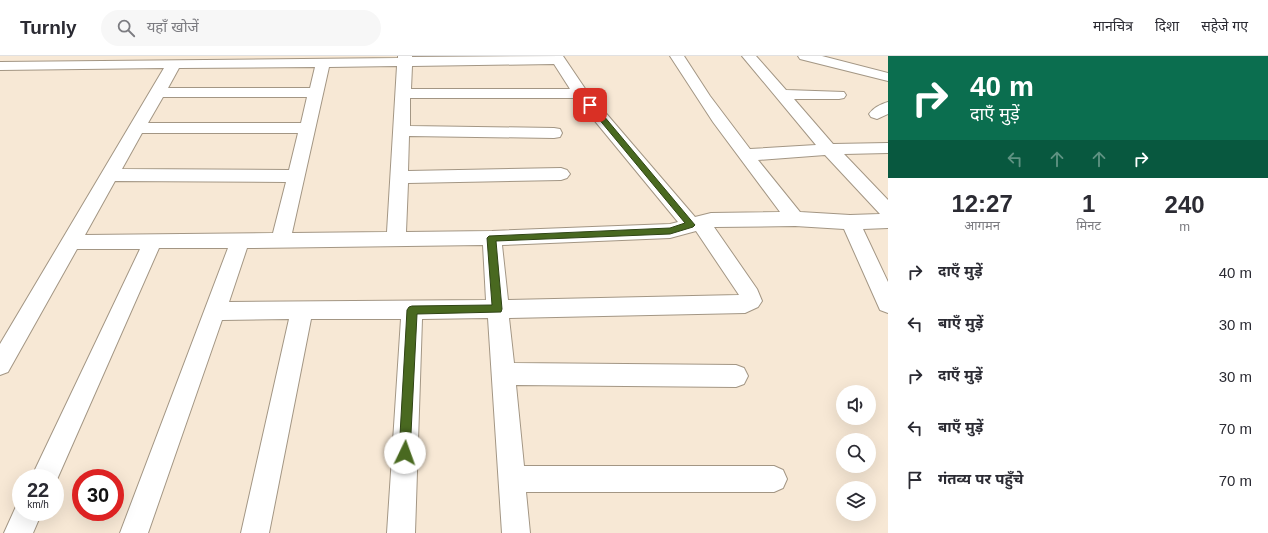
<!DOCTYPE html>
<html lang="hi">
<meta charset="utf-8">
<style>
body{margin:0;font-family:Arial,"Noto Sans Devanagari",sans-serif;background:#f7f7f7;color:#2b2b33;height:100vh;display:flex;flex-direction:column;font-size:15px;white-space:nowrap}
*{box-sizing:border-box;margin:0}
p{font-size:13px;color:#7c7c81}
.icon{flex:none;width:22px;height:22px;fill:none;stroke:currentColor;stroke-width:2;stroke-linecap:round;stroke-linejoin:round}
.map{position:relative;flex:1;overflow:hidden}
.panel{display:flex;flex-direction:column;background:#fff;width:380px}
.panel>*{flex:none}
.banner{background:#0b6e4f;color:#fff;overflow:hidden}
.fabs{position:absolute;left:836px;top:329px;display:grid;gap:8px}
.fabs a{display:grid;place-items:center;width:40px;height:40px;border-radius:50%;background:#fff;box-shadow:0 4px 16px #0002;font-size:20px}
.speed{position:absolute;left:12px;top:413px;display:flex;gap:8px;font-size:20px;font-weight:700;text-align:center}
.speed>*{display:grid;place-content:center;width:52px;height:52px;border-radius:50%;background:#fff;box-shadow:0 4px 16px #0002;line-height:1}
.speed small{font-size:10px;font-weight:400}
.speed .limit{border:6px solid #d22;background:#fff;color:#111}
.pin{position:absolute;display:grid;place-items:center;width:34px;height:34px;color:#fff;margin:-17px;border-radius:8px;box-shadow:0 2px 6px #0006}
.me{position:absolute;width:44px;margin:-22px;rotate:3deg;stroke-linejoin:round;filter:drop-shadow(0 0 3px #0008)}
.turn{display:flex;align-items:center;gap:14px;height:84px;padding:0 16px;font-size:18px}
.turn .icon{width:52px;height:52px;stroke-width:2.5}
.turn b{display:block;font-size:28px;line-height:34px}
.lanes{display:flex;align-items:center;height:38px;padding:0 16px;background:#0003;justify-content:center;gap:20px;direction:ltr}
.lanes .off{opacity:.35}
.eta{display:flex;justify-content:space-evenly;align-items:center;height:68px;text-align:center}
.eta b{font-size:24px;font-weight:700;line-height:28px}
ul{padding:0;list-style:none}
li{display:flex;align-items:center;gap:12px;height:52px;padding:0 16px}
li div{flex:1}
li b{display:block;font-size:15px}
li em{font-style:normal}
header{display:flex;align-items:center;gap:24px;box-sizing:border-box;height:56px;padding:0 20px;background:#fff;border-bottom:1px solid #e1e1e2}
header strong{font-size:19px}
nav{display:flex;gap:22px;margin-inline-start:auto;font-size:14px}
.search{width:280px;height:36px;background:#f7f7f7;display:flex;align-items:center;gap:10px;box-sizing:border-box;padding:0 14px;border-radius:22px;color:#7c7c81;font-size:15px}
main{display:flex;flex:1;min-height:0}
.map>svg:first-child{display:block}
</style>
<header>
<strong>Turnly</strong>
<div class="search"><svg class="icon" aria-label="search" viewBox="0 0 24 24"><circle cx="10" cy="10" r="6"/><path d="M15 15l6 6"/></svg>यहाँ खोजें</div>
<nav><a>मानचित्र</a><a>दिशा</a><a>सहेजे गए</a></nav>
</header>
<main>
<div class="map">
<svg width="888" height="477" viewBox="0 0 888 477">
<rect width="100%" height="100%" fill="#f7e8d5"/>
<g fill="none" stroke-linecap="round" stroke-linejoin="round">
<defs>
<g id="street">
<path d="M398,0H412V1L563,0L586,34L695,161L711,157L780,156L713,66L670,0H684L710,40L750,93L816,89L742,0H756L786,34L844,36L846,39L844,42L839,43H794L833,88L888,87V97L844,98L888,144V172L863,173L888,226V257L880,254L844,173L795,170L714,171L757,233L762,245L758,251L745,257L509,262L514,307L736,309L744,312L748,320L744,328L736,331L516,329L524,410H774L783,414L787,423L783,432L774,436H526L530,477H502L488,262L422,263L415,477H387L401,263H311L269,477H241L289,263L222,264L148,477H120L228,192H159L55,428V422H31L140,193H77L8,316L0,319V288L164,12L0,14V6L398,2ZM554,8L570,33H411L412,10ZM397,10L387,176L292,177L329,11ZM315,11L310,32H168L179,12ZM163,41H307L301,67H148ZM410,42H576L678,166L670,168L492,175L406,176L408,127L561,124L567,122L570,118L567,114L561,112L408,115L409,80L554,82L560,81L562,77L560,73L554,72L410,70ZM142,77H298L289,114L122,113ZM825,99L880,158L850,159L800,156L758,104ZM115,125L286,126L273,177L85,179ZM696,175L739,239L508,244L502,189L670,182ZM483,189L486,244L229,246L247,192Z"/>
<path d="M798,0H822L888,17V25L800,3Z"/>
<path d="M888,46V58L877,63L871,61L869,58C873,52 881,48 888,46Z"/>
<path d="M21,445V456H42L33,477H4L18,446Z"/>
</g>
</defs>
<use href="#street" stroke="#a39684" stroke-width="2"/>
<use href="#street" fill="#fff" fill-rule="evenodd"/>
</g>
<path fill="#496920" stroke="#2f4415" d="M588,47H593L695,169L693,171L670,178L496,185L502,253L501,256L417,258L410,397L409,401L405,403L401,401L399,397L407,254L409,251L412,250L492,249L487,182L489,180L670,172L685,167L588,50Z"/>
</svg>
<div class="fabs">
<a><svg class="icon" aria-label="sound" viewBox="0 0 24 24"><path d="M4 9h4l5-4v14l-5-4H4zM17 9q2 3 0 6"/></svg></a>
<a><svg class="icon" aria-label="search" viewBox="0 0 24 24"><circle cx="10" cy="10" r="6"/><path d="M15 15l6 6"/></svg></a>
<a><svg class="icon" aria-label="layers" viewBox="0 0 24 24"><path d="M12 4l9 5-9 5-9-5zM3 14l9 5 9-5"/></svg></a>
</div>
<div class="speed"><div>22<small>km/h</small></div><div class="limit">30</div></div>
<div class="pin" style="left:590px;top:49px;background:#d93025"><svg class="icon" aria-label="arrive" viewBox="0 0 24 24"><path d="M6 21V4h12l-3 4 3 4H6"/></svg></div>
<svg class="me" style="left:405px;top:397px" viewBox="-20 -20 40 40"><circle r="19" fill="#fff"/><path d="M0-13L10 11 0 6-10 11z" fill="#496920"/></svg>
</div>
<section class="panel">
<div class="banner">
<div class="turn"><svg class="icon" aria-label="right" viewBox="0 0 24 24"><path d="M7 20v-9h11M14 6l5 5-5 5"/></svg><div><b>40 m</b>दाएँ मुड़ें</div></div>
<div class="lanes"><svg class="icon off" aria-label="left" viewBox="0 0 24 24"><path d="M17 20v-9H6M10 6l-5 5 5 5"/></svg><svg class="icon off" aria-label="ahead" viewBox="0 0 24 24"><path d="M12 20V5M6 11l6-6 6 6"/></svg><svg class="icon off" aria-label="ahead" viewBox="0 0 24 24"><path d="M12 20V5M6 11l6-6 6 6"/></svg><svg class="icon" aria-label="right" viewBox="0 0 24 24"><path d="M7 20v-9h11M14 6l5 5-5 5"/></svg></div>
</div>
<div class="eta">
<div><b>12:27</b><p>आगमन</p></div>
<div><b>1</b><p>मिनट</p></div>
<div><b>240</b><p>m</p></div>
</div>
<ul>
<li><svg class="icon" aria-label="right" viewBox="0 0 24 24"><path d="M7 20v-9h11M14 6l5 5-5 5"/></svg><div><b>दाएँ मुड़ें</b></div><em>40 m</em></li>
<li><svg class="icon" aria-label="left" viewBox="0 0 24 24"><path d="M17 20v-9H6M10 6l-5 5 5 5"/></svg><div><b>बाएँ मुड़ें</b></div><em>30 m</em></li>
<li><svg class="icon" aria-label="right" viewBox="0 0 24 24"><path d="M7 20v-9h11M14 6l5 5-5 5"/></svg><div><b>दाएँ मुड़ें</b></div><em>30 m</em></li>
<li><svg class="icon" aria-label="left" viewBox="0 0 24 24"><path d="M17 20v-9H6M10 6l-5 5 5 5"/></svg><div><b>बाएँ मुड़ें</b></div><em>70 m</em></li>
<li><svg class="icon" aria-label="arrive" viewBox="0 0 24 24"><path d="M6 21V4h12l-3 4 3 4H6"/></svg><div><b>गंतव्य पर पहुँचे</b></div><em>70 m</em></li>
</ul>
</section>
</main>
